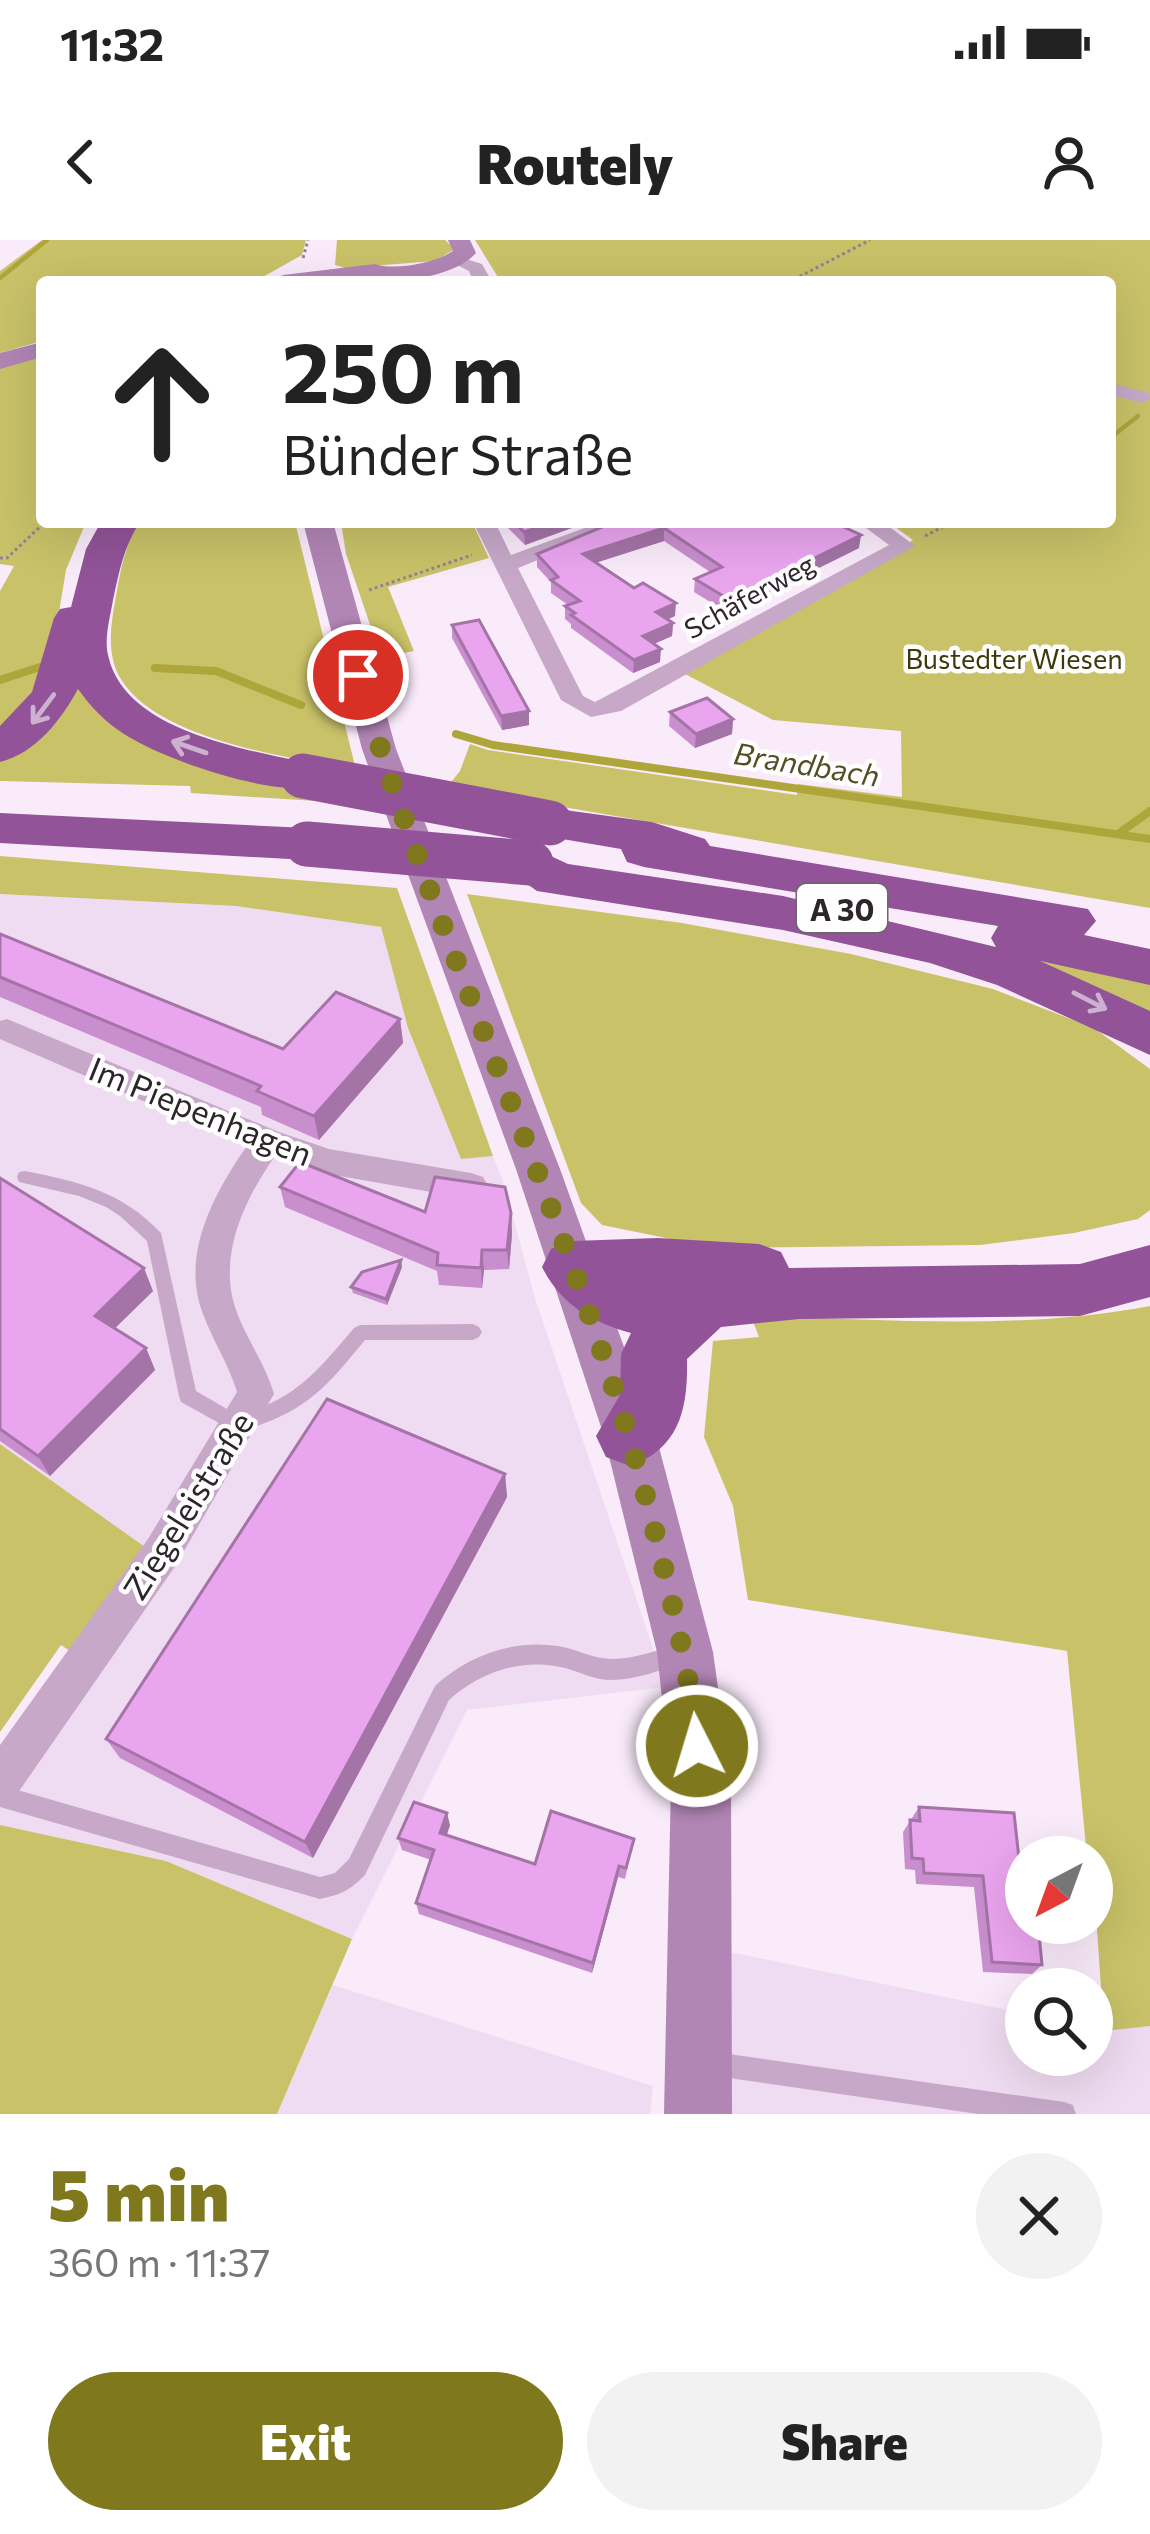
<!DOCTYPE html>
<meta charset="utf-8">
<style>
body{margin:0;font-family:Commissioner,sans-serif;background:#f2f2f2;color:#222;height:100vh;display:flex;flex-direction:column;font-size:45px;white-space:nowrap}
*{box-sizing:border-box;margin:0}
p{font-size:39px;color:#767676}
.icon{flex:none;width:66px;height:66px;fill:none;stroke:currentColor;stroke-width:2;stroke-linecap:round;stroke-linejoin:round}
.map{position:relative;height:1874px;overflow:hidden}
.side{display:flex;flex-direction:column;background:#fff;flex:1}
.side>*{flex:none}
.banner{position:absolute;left:36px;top:36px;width:1080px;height:252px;border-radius:12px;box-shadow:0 12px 48px #0002;background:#fff;color:#222;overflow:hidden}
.needle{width:78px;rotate:221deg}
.fabs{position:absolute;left:1005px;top:1596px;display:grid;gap:24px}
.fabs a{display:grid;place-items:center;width:108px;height:108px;border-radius:50%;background:#fff;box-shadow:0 12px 48px #0002;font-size:60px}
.pin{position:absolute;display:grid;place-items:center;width:102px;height:102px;color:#fff;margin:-51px;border:6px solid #fff;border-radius:50%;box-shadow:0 3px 12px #0007}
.me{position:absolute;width:132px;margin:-66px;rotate:355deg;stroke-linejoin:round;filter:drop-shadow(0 0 9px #0008)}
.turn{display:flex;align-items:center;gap:42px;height:252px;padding:0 48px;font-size:54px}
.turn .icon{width:156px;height:156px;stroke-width:2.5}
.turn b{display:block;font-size:84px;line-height:102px}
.round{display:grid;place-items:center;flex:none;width:126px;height:126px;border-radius:63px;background:#f2f2f2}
.summary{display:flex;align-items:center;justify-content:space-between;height:204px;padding:0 48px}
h1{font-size:72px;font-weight:800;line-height:90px;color:#7f781c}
.action{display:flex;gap:24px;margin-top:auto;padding:24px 48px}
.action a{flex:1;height:138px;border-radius:72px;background:#7f781c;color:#fff;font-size:48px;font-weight:800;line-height:138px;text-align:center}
.action a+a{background:#f2f2f2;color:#222}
.status{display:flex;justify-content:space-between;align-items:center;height:84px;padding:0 60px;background:#fff;direction:ltr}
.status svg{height:33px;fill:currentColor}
header{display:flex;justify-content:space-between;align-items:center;height:156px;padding:0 48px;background:#fff;font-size:54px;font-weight:800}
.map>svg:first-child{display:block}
</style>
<div class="status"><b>11:32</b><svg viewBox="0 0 49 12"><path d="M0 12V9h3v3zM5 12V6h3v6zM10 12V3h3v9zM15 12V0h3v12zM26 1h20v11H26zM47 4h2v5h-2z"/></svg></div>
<header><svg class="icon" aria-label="back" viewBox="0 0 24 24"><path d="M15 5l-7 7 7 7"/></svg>Routely<svg class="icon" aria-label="person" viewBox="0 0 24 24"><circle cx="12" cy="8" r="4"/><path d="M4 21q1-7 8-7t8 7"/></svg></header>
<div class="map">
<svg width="1150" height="1874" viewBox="0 0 1150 1874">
<rect width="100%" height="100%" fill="#faebfb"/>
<g fill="#f0dcf2">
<path d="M0,654L236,666L381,687L408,788L461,919L493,916L504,944L535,1058L666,1447L467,1470L352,1699L166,1621L0,1585V1507L145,1307L0,1204Z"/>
<path d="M726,1711L1026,1774V1815H1092V1788L1150,1786V1874H717Z"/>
<path d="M333,1745L653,1846L650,1874H277Z"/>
</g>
<g fill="#c9c269">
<path d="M42,0H306L302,15L254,42H42V101L0,113V31Z"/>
<path d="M337,0H445L455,9L435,21L345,28L335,25Z"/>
<path d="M475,0H1150V668L447,547L460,531L470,504L488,510L797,555L798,544L902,557L901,491L773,480L683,433L913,300L888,282H1110V42H501Z"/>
<path d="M42,116V282H86L66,330L49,432L0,495V351L14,326L0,324V128Z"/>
<path d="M139,282H295L356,530C289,517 142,499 115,427C108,406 111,383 115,362C120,333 124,307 139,282Z"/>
<path d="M341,282H472L489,318L388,347L414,411L381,417L346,314Z"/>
<path d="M76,426L97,459L347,563L191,553L190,546L0,541V515Z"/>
<path d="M0,616L397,648L493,916L461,919L408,788L381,687L236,666L0,654Z"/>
<path d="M467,654L682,683L851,714L993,749L1094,788L1150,829V970L1138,979L1074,993L980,1005L715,1008L602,985L581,963Z"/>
<path d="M956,705L1150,742V781Z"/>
<path d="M1150,1066V1786L1104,1791L1092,1617H1087L1067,1411L748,1360L733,1266L704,1197L713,1101L759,1097L751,1076C883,1079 1020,1091 1150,1066Z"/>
<path d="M0,1204L145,1307L70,1411L61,1405L0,1492Z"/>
<path d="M0,1585L166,1621L352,1699L277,1874H0Z"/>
</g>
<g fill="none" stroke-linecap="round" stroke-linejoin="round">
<g stroke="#aea53b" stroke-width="4.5">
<path d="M0,38L47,0"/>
<path d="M1110,198L1138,176"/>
</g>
<g stroke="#aea53b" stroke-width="8">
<path d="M155,428L216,431L301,465"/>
<path d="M0,440L40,427"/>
<path d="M456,494L493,505L1150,599"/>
<path d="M1118,594L1150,571"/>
</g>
<g stroke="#908590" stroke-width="3" stroke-dasharray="3 3" stroke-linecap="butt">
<path d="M303,18L308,0"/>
<path d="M245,42L257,38"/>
<path d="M789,42L870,0"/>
<path d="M925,296L952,282"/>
<path d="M0,318H7L45,282"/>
<path d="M369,350L472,315"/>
</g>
<g fill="#c7a8c9" fill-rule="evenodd">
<path d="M25,931C80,942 121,951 161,993L196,1151L239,1176C297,1157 316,1133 354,1088L360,1085L473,1084L479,1087L482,1092L479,1097L473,1100H365C320,1155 305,1171 237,1193L181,1162L179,1156L147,1001L120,976L106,967L79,956L19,942L17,937L19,932Z"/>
<path d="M678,1404L685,1407L688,1414L685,1421C662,1430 636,1440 611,1440C594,1440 580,1432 565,1428C523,1417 480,1432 449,1460L365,1635C349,1651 342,1654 320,1659L0,1567V1545L320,1637L335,1633L349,1619L435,1446C467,1416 513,1399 558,1406C577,1409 593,1419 613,1419C635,1419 657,1410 678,1404Z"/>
<path d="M715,1812L1064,1862L1073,1865L1076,1874H978L715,1836L706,1833L703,1824L706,1815Z"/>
</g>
<g fill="#c7a8c9" fill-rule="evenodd">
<path d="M453,15L482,24L492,42H474L469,31L453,23Z"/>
<path d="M1110,143L1149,153L1150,159L1142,163L1110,155Z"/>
<path d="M473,282H495L511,315L601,282H632L518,328L583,456L595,462L889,305L858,282H883L915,306L621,471L591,477L561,460Z"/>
<path d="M7,779L279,892L329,909L471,933L483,937L488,946L483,955L471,959L328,934L275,916C245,959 218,1014 235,1067C245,1097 265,1123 274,1154L176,1325L15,1557L0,1564V1505L148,1299L237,1152C229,1125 213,1101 203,1074C180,1015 214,953 247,906L0,799V781Z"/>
</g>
<g fill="#b185b4" fill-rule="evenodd">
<path d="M448,0H470L476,13C440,53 323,42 271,42L283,35L375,24C394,31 436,23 453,11Z"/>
<path d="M42,102V117L0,129V113Z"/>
<path d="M303,282H333L396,509L560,929L656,1196L713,1412L731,1542L732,1874H664L671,1542L657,1412L604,1196L516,929L362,509Z"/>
</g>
<g fill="#925398" fill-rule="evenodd">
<path d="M101,282H140C124,306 119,332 113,360C110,378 104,398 108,415C125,495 255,510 320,526L327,536L320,546C274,558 164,520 124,494C105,482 91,467 78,449C61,480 36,513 0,522V486L32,452L54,378L60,369L71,367L86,309Z"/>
<path d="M550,568L652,582L705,599L710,606L1088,669L1096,681L1084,695L1150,709V745L1040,721L1150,771V815L997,745L930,723L783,690L537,651L513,634L506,623L513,612L531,607L568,624L783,656L996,707L991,698L998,686L644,627L627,622L621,609L533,594L526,583L533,572Z"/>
<path d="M0,573L307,588L324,593L332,604L324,615L307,620L0,603Z"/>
<path d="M658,998L759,1004L781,1012L789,1028L1080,1024L1150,1005V1057L1080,1076L799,1079L721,1087L687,1119C688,1168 680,1208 630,1226L606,1217L596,1196L620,1155L621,1114L631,1093C592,1082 561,1065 542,1027L551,1009L573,1001Z"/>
</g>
<g stroke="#925398" stroke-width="45">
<path d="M303,536L550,583"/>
<path d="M307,604L531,623"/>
</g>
</g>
<g fill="#c98ece">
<path d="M507,282H588L525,305L507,287Z"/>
<path d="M614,282L859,308L728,373L694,352L695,339L710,332L664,301L596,322L675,376L668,379L673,383L672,396L654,404L660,422L633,433L571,388V384L565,379V366L568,365L551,353V342L537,327V314Z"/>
<path d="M452,385L529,471V485L502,490L452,398Z"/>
<path d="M670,472L733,479L732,494L695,508L669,486Z"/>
<path d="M0,694L283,809L400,779L403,803L319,900L262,875L261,867L0,757Z"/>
<path d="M0,938L153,1051L115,1088L146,1108L155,1130L50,1236L0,1201Z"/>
<path d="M280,947L425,972L511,973L512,994L509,1029L484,1030L482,1048L439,1045L437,1031L285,967Z"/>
<path d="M402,1027L387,1065L353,1053L351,1047Z"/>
<path d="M505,1234L507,1257L313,1618L120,1518L106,1499Z"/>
<path d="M919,1567L1026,1683L1042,1725L1032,1734L983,1732L974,1647L916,1644L915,1630L905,1629L903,1592Z"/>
<path d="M450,1585L447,1595L535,1624L634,1599L625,1639L618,1637L592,1733L419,1674L416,1663L431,1620L402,1610L398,1598Z"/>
</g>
<g fill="#a474a7">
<path d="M553,282H588L525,305L524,292Z"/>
<path d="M664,288V301L583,327V314Z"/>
<path d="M861,295L859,308L728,373L730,360Z"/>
<path d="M676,363L675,376L656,385V372Z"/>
<path d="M673,383L672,396L642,409L643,396Z"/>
<path d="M661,409L660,422L633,433L634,420Z"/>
<path d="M529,471V485L502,490L501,476Z"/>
<path d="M733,479L732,494L695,508L696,494Z"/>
<path d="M400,779L403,803L319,900L314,876Z"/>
<path d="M511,973L512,994L509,1029L507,1010Z"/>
<path d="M482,1010L484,1030L482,1048L481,1028Z"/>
<path d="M401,1020L402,1027L387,1065L386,1059Z"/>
<path d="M144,1028L153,1051L105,1098L95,1076Z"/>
<path d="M146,1108L155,1130L50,1236L38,1216Z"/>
<path d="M505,1234L507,1257L313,1618L305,1602Z"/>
<path d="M447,1573L450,1585L443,1605L440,1593Z"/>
<path d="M619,1626L618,1637L592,1733L593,1723Z"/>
</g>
<g fill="#eaa5ef" stroke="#a474a7" stroke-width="3">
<path d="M514,282H553L524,292Z"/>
<path d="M614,282H833L861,295L730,360L695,339L722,327L664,288L583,314L634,348L643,343L676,363L656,372L673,383L643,396L661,409L634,420L571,375L575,373L565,366L580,361L551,340L558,337L537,314Z"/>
<path d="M479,380L529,471L501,476L452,385Z"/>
<path d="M707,458L733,479L696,494L670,472Z"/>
<path d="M0,694L283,809L336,752L400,779L314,876L257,851L261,846L0,737Z"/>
<path d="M300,922L425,972L435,937L505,947L511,973L507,1010H482L481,1028L437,1025L438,1013L280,947Z"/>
<path d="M0,938L144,1028L95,1076L146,1108L38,1216L0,1189Z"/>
<path d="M401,1020L386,1059L351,1047L362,1032Z"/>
<path d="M327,1159L505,1234L305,1602L106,1499Z"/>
<path d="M414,1562L447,1573L440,1593L535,1624L551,1571L634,1599L626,1628L619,1626L593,1723L416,1663L434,1610L398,1598Z"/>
<path d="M919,1567L1014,1573L1026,1683H1038L1042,1725L992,1722L983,1636L924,1633L923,1619L912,1618L910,1580L920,1581Z"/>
</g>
<defs><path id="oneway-shaft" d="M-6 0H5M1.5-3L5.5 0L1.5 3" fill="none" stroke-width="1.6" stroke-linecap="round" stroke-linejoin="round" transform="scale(3)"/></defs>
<g stroke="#cdb1d0">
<use href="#oneway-shaft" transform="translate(43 469) rotate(127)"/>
<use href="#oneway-shaft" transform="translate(189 507) rotate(-161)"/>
<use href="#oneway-shaft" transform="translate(1090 761) rotate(27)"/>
</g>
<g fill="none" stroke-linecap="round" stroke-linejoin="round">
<path stroke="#7f781c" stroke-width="21" stroke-dasharray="0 37.8" d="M358,435C442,723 579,993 653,1284C671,1358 690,1430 697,1506"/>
</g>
<g text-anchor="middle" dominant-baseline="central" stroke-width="9" stroke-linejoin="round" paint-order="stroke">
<g font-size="27" fill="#2c262c" stroke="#fefefe">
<text transform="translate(749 356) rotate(-29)">Schäferweg</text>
</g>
<g font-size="27" fill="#3d390d" stroke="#fefefe">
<text x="1014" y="418">Bustedter Wiesen</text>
</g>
<g font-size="30" font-style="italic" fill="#524f24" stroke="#fefefe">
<text transform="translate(807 523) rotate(9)">Brandbach</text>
</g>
<rect fill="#fefefe" stroke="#6b676b" stroke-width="3" x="797" y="644" width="90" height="48" rx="9"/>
<g font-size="30" font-weight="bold" fill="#2c262c">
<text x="842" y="668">A 30</text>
</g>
<g font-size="33" fill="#2c262c" stroke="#fefefe">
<text transform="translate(201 870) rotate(22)">Im Piepenhagen</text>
<text transform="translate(187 1265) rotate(-58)">Ziegeleistraße</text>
</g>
</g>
</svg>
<div class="fabs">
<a><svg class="needle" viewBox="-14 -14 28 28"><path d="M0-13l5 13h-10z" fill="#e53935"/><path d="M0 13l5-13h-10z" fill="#767676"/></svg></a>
<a><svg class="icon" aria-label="search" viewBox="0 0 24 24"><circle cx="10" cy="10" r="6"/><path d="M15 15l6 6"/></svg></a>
</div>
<div class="pin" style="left:358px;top:435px;background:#d93025"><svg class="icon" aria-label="arrive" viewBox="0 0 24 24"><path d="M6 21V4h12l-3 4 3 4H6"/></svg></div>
<svg class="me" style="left:697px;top:1506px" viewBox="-20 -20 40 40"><circle r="17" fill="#7f781c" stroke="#fff" stroke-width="3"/><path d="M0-11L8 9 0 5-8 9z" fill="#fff"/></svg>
<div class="banner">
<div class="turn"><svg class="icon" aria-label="ahead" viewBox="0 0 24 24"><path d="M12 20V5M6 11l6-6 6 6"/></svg><div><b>250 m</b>Bünder Straße</div></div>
</div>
</div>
<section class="side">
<div class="summary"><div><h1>5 min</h1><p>360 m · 11:37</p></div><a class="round"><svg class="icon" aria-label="close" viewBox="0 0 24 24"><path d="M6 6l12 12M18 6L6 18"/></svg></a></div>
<div class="action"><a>Exit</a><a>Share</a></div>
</section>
